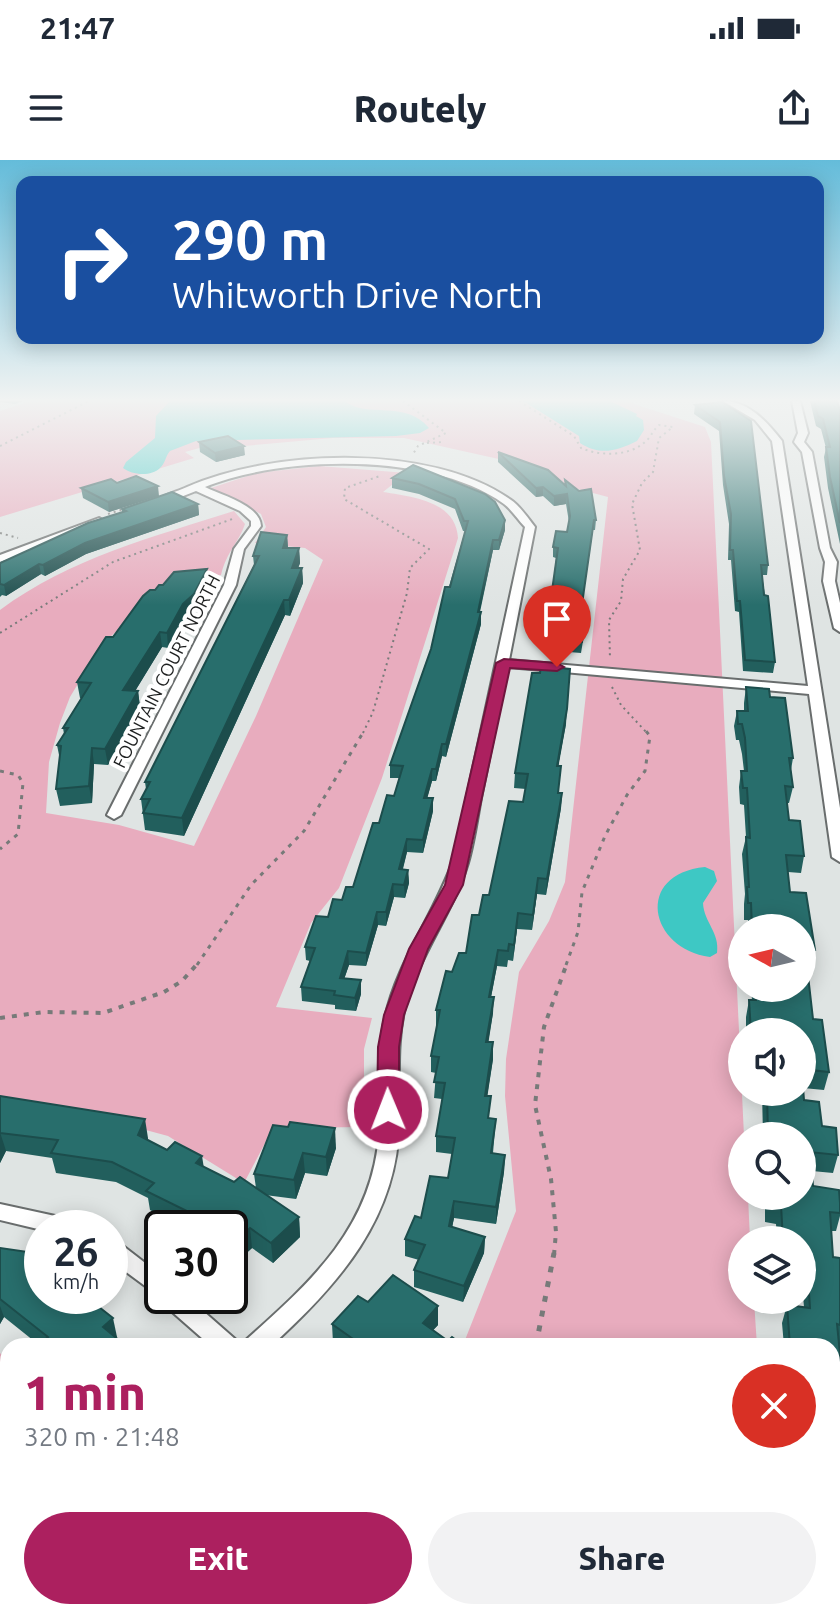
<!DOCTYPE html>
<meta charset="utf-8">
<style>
body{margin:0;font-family:Ubuntu,sans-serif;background:#f2f2f3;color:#1f2937;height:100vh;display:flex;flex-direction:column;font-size:30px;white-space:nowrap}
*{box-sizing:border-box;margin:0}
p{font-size:26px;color:#747a83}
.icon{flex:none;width:44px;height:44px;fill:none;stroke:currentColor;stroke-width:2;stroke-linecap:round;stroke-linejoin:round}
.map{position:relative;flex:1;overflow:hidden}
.side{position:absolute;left:0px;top:1178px;width:840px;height:282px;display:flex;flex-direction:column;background:#fff;border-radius:24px 24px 0 0;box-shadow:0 4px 20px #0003}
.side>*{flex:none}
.banner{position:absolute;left:16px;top:16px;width:808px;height:168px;border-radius:16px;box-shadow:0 4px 20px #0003;background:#1a4fa0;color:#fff;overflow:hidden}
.needle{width:52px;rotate:278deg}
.controls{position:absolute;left:728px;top:754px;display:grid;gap:16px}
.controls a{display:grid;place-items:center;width:88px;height:88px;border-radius:50%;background:#fff;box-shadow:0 4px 20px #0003;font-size:40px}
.speed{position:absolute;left:24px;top:1050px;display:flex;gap:16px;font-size:40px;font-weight:700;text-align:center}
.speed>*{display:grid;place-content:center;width:104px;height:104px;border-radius:50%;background:#fff;box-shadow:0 4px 20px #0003;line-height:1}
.speed small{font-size:20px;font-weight:400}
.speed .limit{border:4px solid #111;border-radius:12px;background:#fff;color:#111}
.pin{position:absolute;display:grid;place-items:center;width:68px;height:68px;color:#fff;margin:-82px -34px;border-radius:50% 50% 50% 0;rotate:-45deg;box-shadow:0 0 8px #0007}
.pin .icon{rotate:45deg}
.me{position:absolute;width:88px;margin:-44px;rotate:359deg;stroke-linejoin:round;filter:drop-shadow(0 0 6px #0008)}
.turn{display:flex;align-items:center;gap:28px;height:168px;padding:0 24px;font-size:36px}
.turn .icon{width:104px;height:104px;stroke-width:2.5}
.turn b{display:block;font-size:56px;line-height:68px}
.round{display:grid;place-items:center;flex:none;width:84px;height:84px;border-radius:42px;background:#f2f2f3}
.head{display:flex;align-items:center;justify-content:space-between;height:136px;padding:0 24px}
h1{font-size:48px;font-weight:800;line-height:60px;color:#ac205f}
.cta{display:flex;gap:16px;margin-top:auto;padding:16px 24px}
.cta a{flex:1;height:92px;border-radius:48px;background:#ac205f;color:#fff;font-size:32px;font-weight:800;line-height:92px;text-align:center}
.cta a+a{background:#f2f2f3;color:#1f2937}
.status{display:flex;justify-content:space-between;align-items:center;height:56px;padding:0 40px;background:#fff;direction:ltr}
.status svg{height:22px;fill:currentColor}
header{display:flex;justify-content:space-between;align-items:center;height:104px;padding:0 24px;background:#fff;font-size:36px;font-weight:800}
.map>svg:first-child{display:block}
</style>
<div class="status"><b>21:47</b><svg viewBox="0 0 49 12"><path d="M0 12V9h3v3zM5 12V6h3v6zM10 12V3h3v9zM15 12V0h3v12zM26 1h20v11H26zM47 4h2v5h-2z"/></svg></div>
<header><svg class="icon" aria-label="menu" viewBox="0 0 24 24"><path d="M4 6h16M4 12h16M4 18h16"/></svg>Routely<svg class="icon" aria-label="share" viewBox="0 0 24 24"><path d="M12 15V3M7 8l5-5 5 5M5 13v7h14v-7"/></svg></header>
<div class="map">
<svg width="840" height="1459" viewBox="0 0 840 1459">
<rect width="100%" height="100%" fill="#dfe4e3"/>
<g fill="#e8acbe">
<path d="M31,241H625L705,267L711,282L744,976L742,1036H748L750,1080H742V1140H754L757,1186H474L465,1180L516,1051L505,936L506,899L519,812L549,761L565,722L608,337L578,329L512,302L404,278H333L244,286L221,282L185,292L194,298L0,357V251Z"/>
<path d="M319,306L407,313L383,332C413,337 456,341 458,378L382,618L339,728L311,763L276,847L372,858L364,889V967L273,968L244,1023L168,976L79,952L0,940V450C70,398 153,377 234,351L245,364C238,384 227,391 221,415L170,424L102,484L70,537L60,563L49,602L46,653L119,665L194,686L256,556L323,400L305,388L255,383L266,367L261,354L211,328L257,313Z"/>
<path d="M0,1193L8,1201V1452H260L267,1459H0Z"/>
</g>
<g fill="#3ec8c4">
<path d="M170,241H345C367,259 405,239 429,268L420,273L396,276L196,281L170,291C166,295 165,304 160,308C151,317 132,315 123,308L126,302L155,278L156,256Z"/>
<path d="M523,241H610L637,254L636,256L643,260L644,270L637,281C617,291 600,296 580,283L579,276Z"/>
<path d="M705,707L714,711L717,721L703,743C704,763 720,772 717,793L710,797C649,789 634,714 705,707Z"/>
</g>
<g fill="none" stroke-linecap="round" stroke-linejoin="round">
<defs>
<g id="minor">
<path d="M723,241C749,241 767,262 782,281L840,648V702L832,697L809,534L507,507C499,551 490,594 481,638C477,660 474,682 468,703C454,750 423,790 408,836C395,878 400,920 399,962C398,1058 338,1125 271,1186H244L247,1179C312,1121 372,1067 379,974C382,936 376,896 385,858C397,802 434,755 453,701L525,367C518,360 512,350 504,344C433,292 284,295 205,327C221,335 260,345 261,366L244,389L236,425L121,655L114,659L107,655L224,425L234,389L251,366V361L240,351L196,331L163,344L154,342C163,335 176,332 187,327C274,289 431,283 511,340C520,346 528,358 535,367L509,500L808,526L772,281L755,260Z"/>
<path d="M792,241H800L808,273L804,282L812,292L830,388L837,402L835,421L840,443V472L834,468L823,421L825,402L820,388L802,292L794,282L798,273Z"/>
<path d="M99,358L104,361L103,363L0,402V395Z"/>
<path d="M0,1044L69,1059L76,1062L80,1068H42V1070L0,1060Z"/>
<path d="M110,1079L118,1082L162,1116V1136H186L235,1179L238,1186H211L162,1143L160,1137L110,1100Z"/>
<path d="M597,1452H668L670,1459H599Z"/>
</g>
</defs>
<use href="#minor" stroke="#696d6d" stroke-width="4"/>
<g stroke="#777a79" stroke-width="2" stroke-dasharray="2 4" stroke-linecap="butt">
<path d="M403,241L446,273L418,286L413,294"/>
<path d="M519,241L574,276L581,288C599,296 630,297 646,281C651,277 653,270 659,265L673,267L659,278L653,312L642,323L632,344L640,390L623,419L621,441L609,460L610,499"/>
<path d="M427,283L443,282"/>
<path d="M0,286L89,241"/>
<path d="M108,354L124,349"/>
<path d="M0,373L18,378"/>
<path d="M0,473L113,402L235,358"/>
<path d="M612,527L621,545L647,573"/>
<path d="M363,573L373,552L407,433L410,408L429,389L344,339L345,328L380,316"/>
</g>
<g stroke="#777a79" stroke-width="3" stroke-dasharray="4 6" stroke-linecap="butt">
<path d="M0,611L18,615L23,623L18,674L0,689"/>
<path d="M197,805L251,725L304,671L364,571"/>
<path d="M566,805L578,772L582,732L605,676L627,635L645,611L650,576L646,571"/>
</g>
<g stroke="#777a79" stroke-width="4" stroke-dasharray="5 7" stroke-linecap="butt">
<path d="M0,858L44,852L103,853L164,832L182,821L198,803"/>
<path d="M554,1095L556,1072L551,1019L535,945L544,867L567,803"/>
</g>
<g stroke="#777a79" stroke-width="5" stroke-dasharray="6 9" stroke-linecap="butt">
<path d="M540,1186L538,1175L554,1093"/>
<path d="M573,1452L578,1459"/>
</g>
<use href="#minor" fill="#fff" fill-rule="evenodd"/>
</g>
<g fill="#225f5d">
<path d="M0,241H23L15,244L0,242Z"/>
<path d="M810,241H837L840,250V384L828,328L824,297L826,288L821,269L816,266Z"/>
<path d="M722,242L768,405L767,415H762L775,502L773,513L743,511L739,452L735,451L731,400H728L729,364L723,325L719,271L694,254L695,245Z"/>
<path d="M199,282L245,295L216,302L200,292Z"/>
<path d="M498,292L565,325V320L596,360L595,370H593L580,458L585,469L581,493L557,491V483L544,482L547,461H541L542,450L552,431L556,398L553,397V387L567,372L569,362L566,344L554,346L543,336L536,337L498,302Z"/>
<path d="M413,305L505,360V370L499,390H493L480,452L481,464L446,597L442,596L436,621H432L427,638H433V651L423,693L407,692L403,709L408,710L409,723L405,738L394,737L386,766L378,765L366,806L349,805L344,819L361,834L356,851L335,849V845L302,841L301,827L310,801L306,800L305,787L328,757L353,727L379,663L394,636L399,618H390V605L431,489L465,371H463L455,349L419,334L392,328V318Z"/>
<path d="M117,323L159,336L109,352L83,338L81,328Z"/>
<path d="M198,344L199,355L86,394L45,416L41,414L6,436L2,435L0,437V403L122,352V349Z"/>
<path d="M287,375L288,388H299L300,403L298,408H302L303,423L290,456L285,455L184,676L145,670L141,639L146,629L145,622L254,405L253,396Z"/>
<path d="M208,423L195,449L185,459L168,488L162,487L135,531H138L140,547L108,605L94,604L92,643L60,646L56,629L60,600L57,585L64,574L63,568L82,538H80L77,522L113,477L155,430Z"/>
<path d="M746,527L770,537L793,598L791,610L793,627L789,643H787L789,660L804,696L801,713L788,712L790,732L815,790L811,808H807L813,859L829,912L824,930L803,928L804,940L822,966L838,995L833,1013L812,1011L813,1026L840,1043V1056L836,1071H831L833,1097L840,1098V1184H839L840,1194V1431L832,1430V1186H784L782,1163L787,1145L804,1147L802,1124V1080H777L776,1064L765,1062V1036H802V976H763L762,932H802V872H746V857L749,840H752L751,828H802V768H748V760H744V744L745,734L742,694L746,677L744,645L740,644L739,627L741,611H744L742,594L739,580H736L734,566L737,551H744V543Z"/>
<path d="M566,564L558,606L559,633H562L561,648L546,735L537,734L532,770L517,769L513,801L508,800L507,807L497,806L491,837L493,853L488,882H493V899L487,936L489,959H496L493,993L505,995L504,1012L496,1064L454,1058L452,1067L485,1077L484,1093L463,1142L414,1127V1110L419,1100L405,1096V1079L421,1058L448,1018L452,994L436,992V976L442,939L434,938L436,913L431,912V896L437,866H436V850L452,812L466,793L479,755L489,735L523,642L526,629L514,628L515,613Z"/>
<path d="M0,936L148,978V980L234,1022L256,1028L254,1014L273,965L336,988L327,1016L305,1013L296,1039L265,1035L299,1057L300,1077L273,1103L252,1088L230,1108V1068H185L150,1050L148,1038L116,1022L56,1013L52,998L6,991L0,1003Z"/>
<path d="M0,1088L96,1142L94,1143L117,1177L39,1185L4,1157L0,1164Z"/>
<path d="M368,1142L438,1165L433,1170L448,1181L464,1186H337L333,1183L332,1164Z"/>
<path d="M314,1452H435L434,1455L431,1459H322Z"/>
</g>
<g fill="#1c4d4c">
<path d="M244,286L245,295L216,302L215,293Z"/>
<path d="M158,326L159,336L109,352L108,342Z"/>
<path d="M543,327V336L536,337V328Z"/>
<path d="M567,334L566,344L554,346V336Z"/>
<path d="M198,344L199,355L86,394L45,416L43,405L85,383Z"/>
<path d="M505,360V370L499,390V380Z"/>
<path d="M287,375L288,389L283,388Z"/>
<path d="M493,380V390L477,463L478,452Z"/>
<path d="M299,388L300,403L293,422L292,408Z"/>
<path d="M39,404L41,414L6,436L4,425Z"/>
<path d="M302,408L303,423L290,456L289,440Z"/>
<path d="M207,409L208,423L195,449L185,459L168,488L167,473L183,444Z"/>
<path d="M284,440L285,455L184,676L182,658Z"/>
<path d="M481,452V464L446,597V584Z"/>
<path d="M160,472L162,487L126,546L123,530Z"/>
<path d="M138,531L140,547L108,605L105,589Z"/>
<path d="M567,549L566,564L556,620L557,606Z"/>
<path d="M442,584V596L436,621V609Z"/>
<path d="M92,588L94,604L92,643L89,626Z"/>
<path d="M432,609V621L424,650V638Z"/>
<path d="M562,633L561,648L546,735L547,719Z"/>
<path d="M433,638V651L423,693V680Z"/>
<path d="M407,679V692L399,722V709Z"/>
<path d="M408,710L409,723L405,738L404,725Z"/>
<path d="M538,718L537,734L532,770L533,755Z"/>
<path d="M393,724L394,737L386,766V752Z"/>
<path d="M377,752L378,765L366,806V793Z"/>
<path d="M518,753L517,769L513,801L514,785Z"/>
<path d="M498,790L497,806L488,853L489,837Z"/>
<path d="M348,791L349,805L340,831V818Z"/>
<path d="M361,820V834L356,851L355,838Z"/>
<path d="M494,837L493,853L486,898V882Z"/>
<path d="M493,882V899L485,952V936Z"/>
<path d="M145,959L148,978L141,994L138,975Z"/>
<path d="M335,968L336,988L327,1016L326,997Z"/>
<path d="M0,972L6,991L0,1003Z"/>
<path d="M303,993L305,1013L296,1039L294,1020Z"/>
<path d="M505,995L504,1012L496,1064V1047Z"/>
<path d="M202,996L205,1015L196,1003Z"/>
<path d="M454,1041V1058L449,1083V1066Z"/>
<path d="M299,1057L300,1077L273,1103L271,1083Z"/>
<path d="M250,1068L252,1088L230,1108V1086Z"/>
<path d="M485,1077L484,1093L463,1142L464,1126Z"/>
<path d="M81,1136H94L96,1142L85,1152Z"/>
<path d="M0,1146L4,1157L0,1164Z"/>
<path d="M438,1146V1165L422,1182L423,1163Z"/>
<path d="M113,1158L117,1177L108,1186L103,1167Z"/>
<path d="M422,1452H435L434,1455L431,1459H417Z"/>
</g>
<g fill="#286e6c" stroke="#1c4d4c" stroke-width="2">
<path d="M814,241H837L840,250V363L830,317L826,287H830L823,259L818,256Z"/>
<path d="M722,242L751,261L768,405H761L764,435L768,436L775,502L745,500L740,441H737L733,390H730L731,354L724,316L720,262L695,245Z"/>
<path d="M228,276L244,286L215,293L199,282Z"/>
<path d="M498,292L548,310L566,326L565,320L579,331L591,329L596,360H594L580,458H586L582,482L557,480L559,472L545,471L549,451L542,450L545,430L552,431L558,388L553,387L556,371L567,372L570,356L567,334L554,336L543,327L536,328Z"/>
<path d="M413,305L485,334L495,342L505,360L499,380H493L478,452H481L446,584H442L436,609H432L424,638H433L423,680L407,679L399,709L408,710L404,725L393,724L386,752H377L366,793L348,791L340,818L361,820L355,838L334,835L335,831L301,827L315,788L305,787L316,756L328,757L333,739L342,740L346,727H353L373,663H379L387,635L394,636L403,606L390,605L431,489L445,427H450L468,361H464L455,339L419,324L392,318Z"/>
<path d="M136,316L158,326L108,342L81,328L111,319L117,323Z"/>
<path d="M172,332L198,344L85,383L43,405L39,404L4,425L0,424V403L88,363L126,351L122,349Z"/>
<path d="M261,372L287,375L283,388H299L292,408H302L289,440H284L182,658L143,653L150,639H141L150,622H145L259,396H253Z"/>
<path d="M207,409L194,434L183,444L167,473L160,472L123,530L138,531L105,589L92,588L89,626L56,629L61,586L57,585L68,568H63L91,523L77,522L106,477H113L143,436L150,430H155L159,425H163L174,412Z"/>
<path d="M541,506L570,509L567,549L557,606H561L558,633H562L547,719L538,718L533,755L518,753L514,785L509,784L508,791L498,790L489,837H494L486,882H493L485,936H491L488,958L496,959L491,993L505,995L496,1047L454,1041L449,1066L485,1077L464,1126L414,1110L425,1085L405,1079L415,1056L421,1058L430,1016L448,1018L455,978L436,976L445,923L434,922L439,897L431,896L440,850H436L446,811L452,812L459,793H466L472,755H479L483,735H489L509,641L523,642L528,614L515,613L532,513H540Z"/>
<path d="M746,527L769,529L770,537L785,538L793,598H789L793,627L785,626L789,660L800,661L804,696L786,695L790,732L806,733L815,790L805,789L813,859L822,860L829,912L802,909V872H751L749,840H756V828H802V768H752L751,743H748L747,727H749L746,677L750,678L747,628H743L741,611H747L745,578L742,564H738L737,551H748Z"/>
<path d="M802,915L804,940L819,942L822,966L836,968L838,995L810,992L813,1026L839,1030L840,1043V1053L830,1052L833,1097L840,1098V1165L837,1164L840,1194V1246L838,1245L840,1263V1413L832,1412V1186H790L787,1145L810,1148L807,1103L802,1102V1080H783L781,1045L770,1044L769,1036H802V976H768L767,932H802Z"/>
<path d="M0,936L145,959L138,975L167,990L175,982L202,996L196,1003L234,1022L240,1017L299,1057L271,1083L250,1068L230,1086V1068H193L186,1063L195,1055L146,1031L154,1023L112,1002L51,993L58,980L0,973Z"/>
<path d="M290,962L335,968L326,997L303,993L294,1020L254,1014L273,965L288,967Z"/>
<path d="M0,1088L42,1094V1136H85L113,1158L103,1167L126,1186H38L48,1177L0,1139Z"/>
<path d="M393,1115L438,1146L423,1163L448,1181L452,1177L464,1186H363L332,1164L358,1136L368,1142Z"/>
<path d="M154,1181L160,1186H149Z"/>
<path d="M332,1452H422L417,1459H339Z"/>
</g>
<linearGradient id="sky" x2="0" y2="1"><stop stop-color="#64bcda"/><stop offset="0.54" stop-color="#f1f3f2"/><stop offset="1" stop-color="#f1f3f2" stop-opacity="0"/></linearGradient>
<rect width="840" height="445" fill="url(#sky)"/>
<path fill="#ac205f" stroke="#70153e" stroke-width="2" d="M504,499L557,503L564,507L557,511L510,508L463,725L428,789L404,855L399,887V950L396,956H381L377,950L378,887L384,855L409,789L445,725L496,503Z"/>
<g text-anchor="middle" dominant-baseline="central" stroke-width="8" stroke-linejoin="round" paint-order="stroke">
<g font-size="18" fill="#1d1f1f" stroke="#fff">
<text transform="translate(166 511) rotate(-63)">FOUNTAIN COURT NORTH</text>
</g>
</g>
</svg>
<div class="controls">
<a><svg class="needle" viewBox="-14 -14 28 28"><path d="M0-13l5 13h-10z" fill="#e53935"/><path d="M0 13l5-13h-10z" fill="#747a83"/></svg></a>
<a><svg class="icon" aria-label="sound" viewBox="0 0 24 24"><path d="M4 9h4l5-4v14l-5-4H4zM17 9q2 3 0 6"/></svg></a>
<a><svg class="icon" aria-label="search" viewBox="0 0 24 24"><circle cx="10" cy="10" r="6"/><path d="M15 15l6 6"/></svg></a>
<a><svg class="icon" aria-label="layers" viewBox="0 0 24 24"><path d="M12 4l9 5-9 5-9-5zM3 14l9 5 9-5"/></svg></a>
</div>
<div class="speed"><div>26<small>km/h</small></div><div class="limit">30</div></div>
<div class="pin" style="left:557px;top:507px;background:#d93025"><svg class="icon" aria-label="arrive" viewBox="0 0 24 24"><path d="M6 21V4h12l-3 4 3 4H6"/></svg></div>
<svg class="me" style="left:388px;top:950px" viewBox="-20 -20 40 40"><circle r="17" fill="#ac205f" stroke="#fff" stroke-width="3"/><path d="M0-11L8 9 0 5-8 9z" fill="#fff"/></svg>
<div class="banner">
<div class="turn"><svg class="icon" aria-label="right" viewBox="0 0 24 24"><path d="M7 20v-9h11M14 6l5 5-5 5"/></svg><div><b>290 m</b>Whitworth Drive North</div></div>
</div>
<section class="side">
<div class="head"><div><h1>1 min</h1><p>320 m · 21:48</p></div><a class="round" style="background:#d93025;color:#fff"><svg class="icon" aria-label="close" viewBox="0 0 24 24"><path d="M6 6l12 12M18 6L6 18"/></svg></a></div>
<div class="cta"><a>Exit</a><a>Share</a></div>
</section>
</div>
